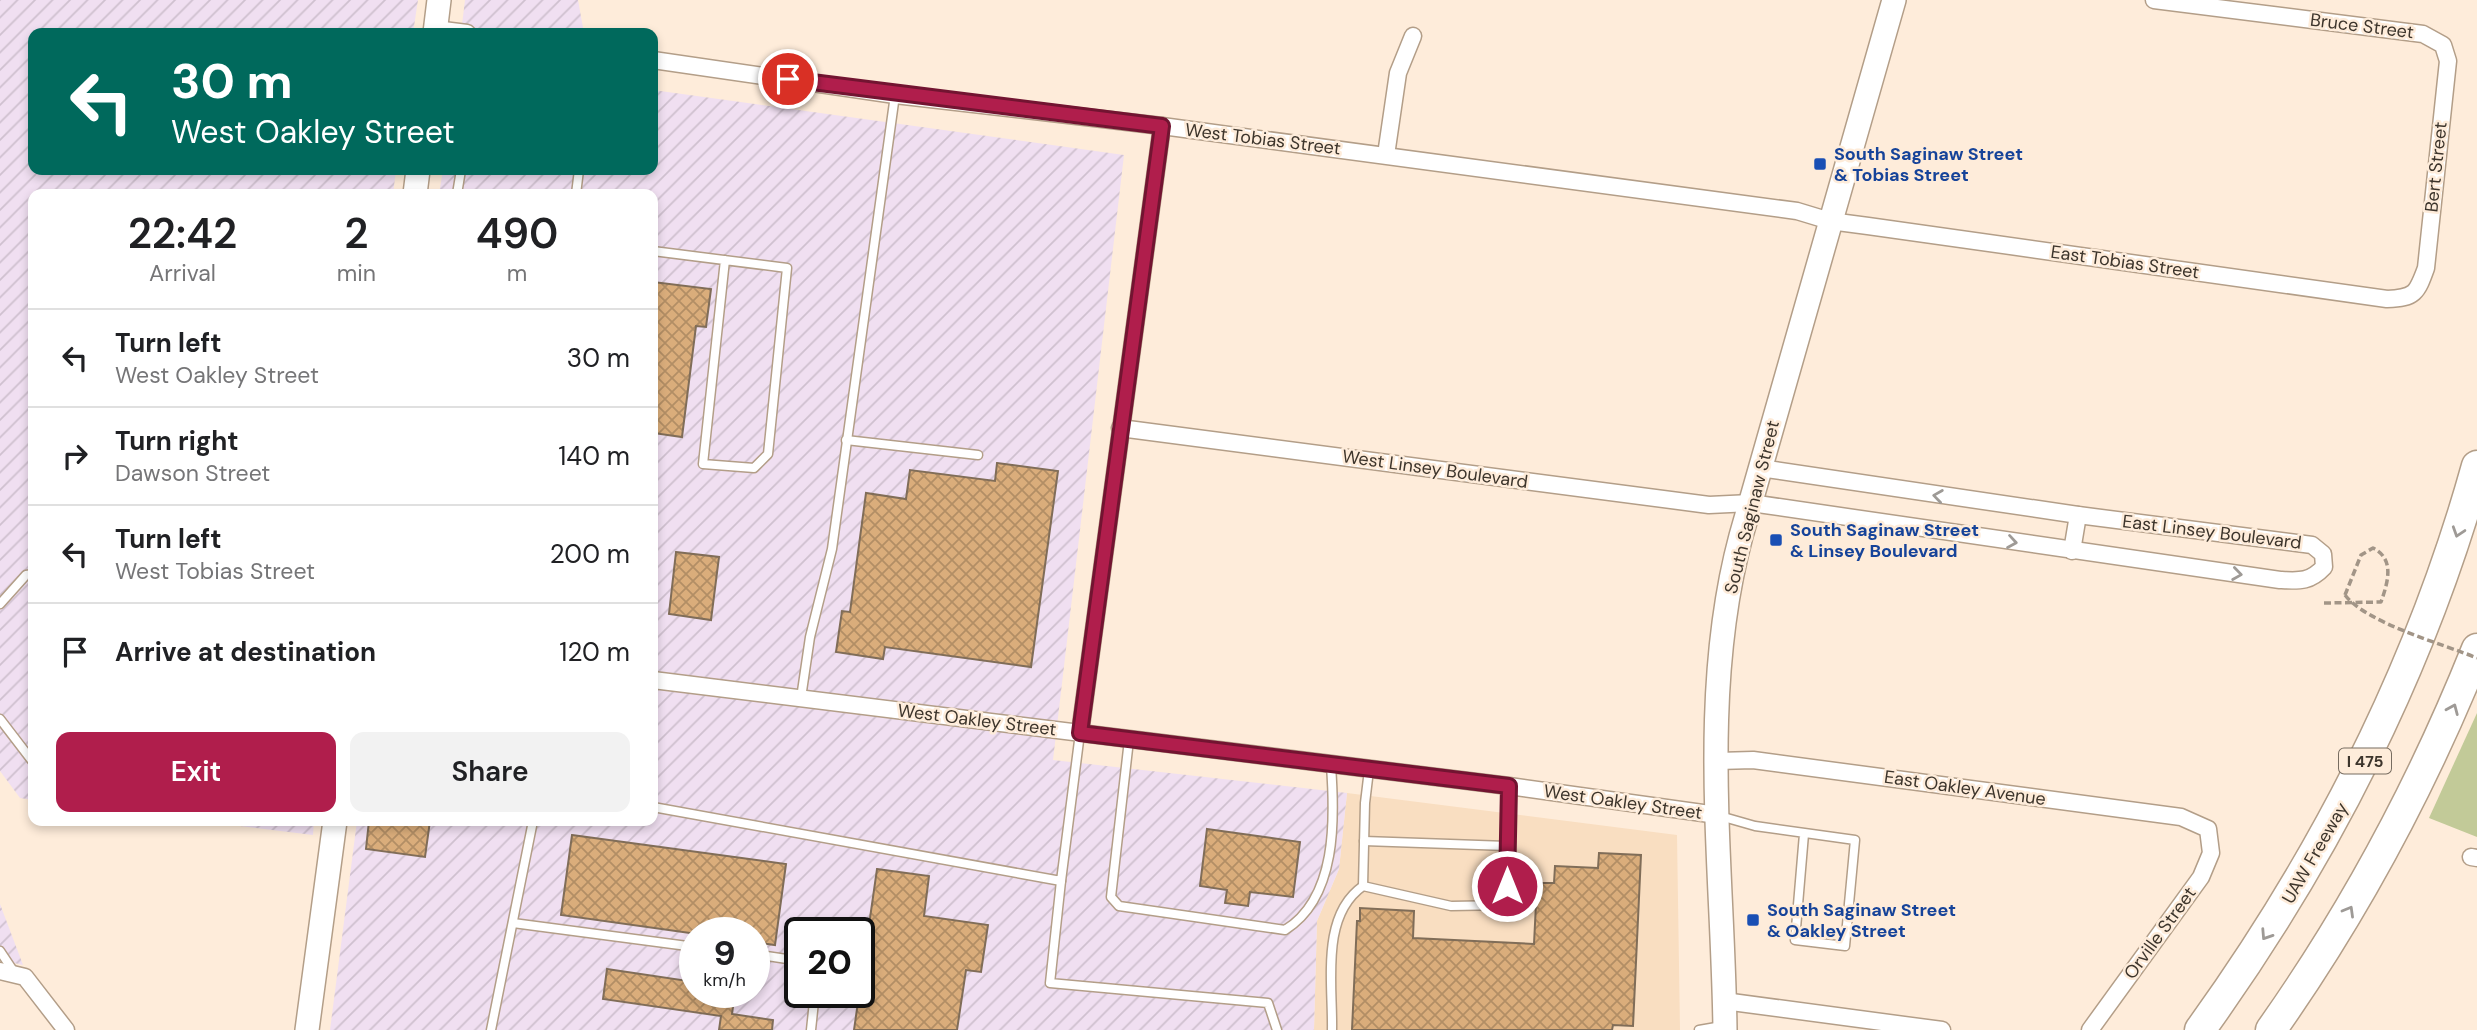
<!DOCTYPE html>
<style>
body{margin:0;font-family:"DM Sans",sans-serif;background:#f2f2f2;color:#202124;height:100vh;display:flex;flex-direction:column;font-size:26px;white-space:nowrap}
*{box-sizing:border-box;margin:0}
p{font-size:23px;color:#757577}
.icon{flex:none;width:38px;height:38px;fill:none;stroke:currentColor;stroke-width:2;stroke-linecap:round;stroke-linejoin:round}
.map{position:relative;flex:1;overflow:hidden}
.panel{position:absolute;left:28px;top:189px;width:630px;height:637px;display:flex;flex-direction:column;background:#fff;border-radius:14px;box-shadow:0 4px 10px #0003}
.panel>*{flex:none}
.banner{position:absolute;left:28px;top:28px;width:630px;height:147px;border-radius:14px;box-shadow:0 4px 10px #0003;background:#00695c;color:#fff;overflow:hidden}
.speed{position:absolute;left:679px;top:917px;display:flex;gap:14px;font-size:35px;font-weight:700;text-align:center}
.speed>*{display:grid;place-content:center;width:91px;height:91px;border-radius:50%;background:#fff;box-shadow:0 4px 10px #0003;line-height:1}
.speed small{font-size:18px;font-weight:400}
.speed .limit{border:4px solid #111;border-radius:10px;background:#fff;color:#111}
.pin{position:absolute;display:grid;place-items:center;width:60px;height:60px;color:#fff;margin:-30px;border:4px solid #fff;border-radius:50%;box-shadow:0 2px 7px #0007}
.me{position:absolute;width:77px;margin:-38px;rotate:0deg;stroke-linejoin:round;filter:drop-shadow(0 0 5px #0008)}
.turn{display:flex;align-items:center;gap:24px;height:147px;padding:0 28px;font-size:32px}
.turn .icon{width:91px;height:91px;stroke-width:2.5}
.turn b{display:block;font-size:49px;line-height:60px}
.eta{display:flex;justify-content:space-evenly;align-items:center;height:119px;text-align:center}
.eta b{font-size:42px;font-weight:600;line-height:49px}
.cta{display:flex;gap:14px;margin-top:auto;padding:14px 28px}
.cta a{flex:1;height:80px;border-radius:14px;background:#b01e4c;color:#fff;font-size:28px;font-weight:600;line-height:80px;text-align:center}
.cta a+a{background:#f2f2f2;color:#202124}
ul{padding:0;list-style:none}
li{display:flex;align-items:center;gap:21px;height:98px;padding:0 28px;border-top:2px solid #e0e0e0}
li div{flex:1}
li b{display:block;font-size:26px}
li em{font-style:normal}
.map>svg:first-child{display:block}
</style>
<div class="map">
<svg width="2477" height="1030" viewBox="0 0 2477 1030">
<defs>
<pattern id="industrial-furrows" width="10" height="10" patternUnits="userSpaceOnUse" patternTransform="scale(1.75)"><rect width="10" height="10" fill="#f0dff1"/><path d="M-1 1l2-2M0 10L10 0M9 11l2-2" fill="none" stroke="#cfc0cf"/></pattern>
<pattern id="building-cross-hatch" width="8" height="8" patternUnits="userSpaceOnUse" patternTransform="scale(1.75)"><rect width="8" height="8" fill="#daad7b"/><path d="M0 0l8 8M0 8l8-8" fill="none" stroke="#b28e65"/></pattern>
</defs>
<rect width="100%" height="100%" fill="#feecda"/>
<path fill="#f9dec1" d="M1347,793L1677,835L1680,1030H1314L1317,921L1339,869Z"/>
<g fill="url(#industrial-furrows)" fill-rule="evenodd">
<path d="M0,0H418L413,33H33V170H396L393,194H33V800L20,798L0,771Z"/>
<path d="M465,0H578L584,33H461Z"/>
<path d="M653,90L1124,155L1053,760L1347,793L1339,869L1317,921L1314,1030H330L357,821H653V194H439L443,170H653ZM695,933H754V992H695ZM800,933H859V992H800Z"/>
<path d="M201,821H314L313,835Z"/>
<path d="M0,904L23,965L0,960Z"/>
</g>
<path fill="#c2ca98" d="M2477,713V837L2429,818Z"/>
<g fill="url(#building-cross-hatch)" stroke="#806d58" stroke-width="2">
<path d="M653,282L711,289L706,327L696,326L682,437L653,433Z"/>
<path d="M997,463L1058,471L1031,667L885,647L883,659L836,652L842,611L850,612L866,493L906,499L910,470L995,481Z"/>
<path d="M676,552L719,557L711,620L669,614Z"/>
<path d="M369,821H430L425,857L366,849Z"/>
<path d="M1207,829L1300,842L1293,897L1250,892L1248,906L1225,903L1227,890L1200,886Z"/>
<path d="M572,835L786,864L775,945L754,942V933H690L561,915Z"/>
<path d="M1599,853L1641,855L1633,1026L1613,1025L1612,1030H1352L1357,921H1360V908L1414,911L1413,938L1534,944L1537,883H1554L1555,866L1598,868Z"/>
<path d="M877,869L929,876L924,916L988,925L981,972L966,970L957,1030H854Z"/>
<path d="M607,969L695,982V992H735L732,1014L773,1020L772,1030H719L721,1016L603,999Z"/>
</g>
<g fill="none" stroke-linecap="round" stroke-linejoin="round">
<defs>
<g id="lane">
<path d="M457,194L461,170"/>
<path d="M576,194L579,170"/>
<path d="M653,251L787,268L768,454L754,468L703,464L725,260"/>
<path d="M846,440L978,455"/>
<path d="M0,604L26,575L33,574"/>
<path d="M801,698L810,637L832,549L895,95"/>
<path d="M0,719L33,762"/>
<path d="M1129,740L1111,897L1119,906L1285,930C1337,898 1335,819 1331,766"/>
<path d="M653,807L1061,881L1080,733"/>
<path d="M1720,816L1755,826L1855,840L1845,946L1795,940L1804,834"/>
<path d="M1364,841L1507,846"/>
<path d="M1061,881L1050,983L1268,1003L1277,1030"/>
<path d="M1363,886L1365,803L1369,770"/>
<path d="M513,923L695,947"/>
<path d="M0,951L14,972"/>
<path d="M754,954L800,961"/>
<path d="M491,1030L533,821"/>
<path d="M811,1030L815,992"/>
<path d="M1332,1030C1333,984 1320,916 1363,886L1451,906L1507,905L1509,786"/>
<path d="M1699,1030L1722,1026"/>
</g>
<g id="street">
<path d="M435,29L467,33"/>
<path d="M653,60L895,95L1162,126L1797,211L1830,221L1868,226L2387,299C2415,298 2417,293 2426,268L2448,61L2443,45L2423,34L2154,0"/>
<path d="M1386,155L1398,73L1413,36"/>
<path d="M1120,428L1709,505L1751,503L2280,580C2300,581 2310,582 2324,567L2323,554L2312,545L2078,515L1760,468"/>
<path d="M2072,551L2078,515"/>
<path d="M653,680L1509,786L1717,815"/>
<path d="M1080,733L1162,126"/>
<path d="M1718,761L1753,760L2181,817L2208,829L2211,853L2201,877L2090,1030"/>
<path d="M2471,857L2477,858"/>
<path d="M0,971L25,977L66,1030"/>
<path d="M1724,1001L1942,1030"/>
</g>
<g id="secondary">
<path d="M435,33L439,0"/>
<path d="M415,194L418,170"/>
<path d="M307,1030L335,821"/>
<path d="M1725,1030C1723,867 1698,696 1741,536L1894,0"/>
</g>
<g id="highway">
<path d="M2200,1030C2324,858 2420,671 2477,466"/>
<path d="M2271,1030C2355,911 2423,784 2477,649"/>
</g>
</defs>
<use href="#lane" stroke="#b39e88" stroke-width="11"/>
<use href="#street" stroke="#b39e88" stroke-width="19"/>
<use href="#secondary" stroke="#b39e88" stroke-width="26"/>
<use href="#highway" stroke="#b39e88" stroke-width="33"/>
<path stroke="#a29587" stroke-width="3.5" stroke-dasharray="7 3.5" stroke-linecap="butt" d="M2324,603L2381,602C2388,582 2395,559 2373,548L2361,555L2345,595"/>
<use href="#lane" stroke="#fff" stroke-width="8"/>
<use href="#street" stroke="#fff" stroke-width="16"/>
<use href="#secondary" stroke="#fff" stroke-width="23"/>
<use href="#highway" stroke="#fff" stroke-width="30"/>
<path stroke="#a29587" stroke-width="3.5" stroke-dasharray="7 3.5" stroke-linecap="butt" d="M2345,595C2366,623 2443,644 2477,658"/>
</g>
<defs><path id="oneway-chevron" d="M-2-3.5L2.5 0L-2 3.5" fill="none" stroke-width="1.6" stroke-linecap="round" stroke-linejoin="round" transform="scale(1.75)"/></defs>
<g stroke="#9e9a96">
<use href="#oneway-chevron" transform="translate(1938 496) rotate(-172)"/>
<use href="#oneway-chevron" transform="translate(2458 532) rotate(108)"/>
<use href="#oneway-chevron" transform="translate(2012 542) rotate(9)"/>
<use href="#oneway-chevron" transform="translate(2237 574) rotate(8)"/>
<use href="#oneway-chevron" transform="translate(2453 709) rotate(-67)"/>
<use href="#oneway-chevron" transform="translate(2349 911) rotate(-60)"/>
<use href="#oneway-chevron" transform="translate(2266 935) rotate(123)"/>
</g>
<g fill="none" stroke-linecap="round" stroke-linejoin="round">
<defs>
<path id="route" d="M788,79L1162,126L1080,733L1509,786L1507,886"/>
</defs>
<use href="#route" stroke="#721431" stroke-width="18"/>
<use href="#route" stroke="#b01e4c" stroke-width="12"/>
</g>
<g fill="#1a4fb4" stroke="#feecda" stroke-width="2.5">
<rect x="1813" y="157" width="14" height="14" rx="3.5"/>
<rect x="1769" y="533" width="14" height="14" rx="3.5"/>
<rect x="1746" y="913" width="14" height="14" rx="3.5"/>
</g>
<g text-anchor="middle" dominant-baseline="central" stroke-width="5" stroke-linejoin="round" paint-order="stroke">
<rect fill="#feecda" stroke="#776c60" stroke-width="2" x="2339" y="748.5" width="52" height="25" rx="5"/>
<g font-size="16" font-weight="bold" fill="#3d352c">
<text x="2365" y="761">I 475</text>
</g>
<g font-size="18" fill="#3d352c" stroke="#feecda">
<text transform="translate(2362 26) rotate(7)">Bruce Street</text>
<text transform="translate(1263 139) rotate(7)">West Tobias Street</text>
<text transform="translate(2436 167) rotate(-84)">Bert Street</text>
<text transform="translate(2125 262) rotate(8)">East Tobias Street</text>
<text transform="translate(1435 469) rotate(8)">West Linsey Boulevard</text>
<text transform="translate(1752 507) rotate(-76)">South Saginaw Street</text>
<text transform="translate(2212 532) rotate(7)">East Linsey Boulevard</text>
<text transform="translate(977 720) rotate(7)">West Oakley Street</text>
<text transform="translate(1965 788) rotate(8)">East Oakley Avenue</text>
<text transform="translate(1623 802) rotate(8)">West Oakley Street</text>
<text transform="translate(2315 853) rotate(-60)">UAW Freeway</text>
<text transform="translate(2160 933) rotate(-54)">Orville Street</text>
</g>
<g font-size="18" font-weight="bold" fill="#164399" stroke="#feecda" text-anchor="start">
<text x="1834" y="154">South Saginaw Street<tspan x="1834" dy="21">&amp; Tobias Street</tspan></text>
<text x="1790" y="530">South Saginaw Street<tspan x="1790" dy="21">&amp; Linsey Boulevard</tspan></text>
<text x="1767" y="910">South Saginaw Street<tspan x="1767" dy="21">&amp; Oakley Street</tspan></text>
</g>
</g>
</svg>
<div class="speed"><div>9<small>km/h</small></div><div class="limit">20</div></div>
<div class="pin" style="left:788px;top:79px;background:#d93025"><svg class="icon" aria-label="arrive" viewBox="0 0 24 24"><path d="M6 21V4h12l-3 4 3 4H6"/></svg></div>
<svg class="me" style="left:1507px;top:886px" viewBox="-20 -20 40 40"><circle r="17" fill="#b01e4c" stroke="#fff" stroke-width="3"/><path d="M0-11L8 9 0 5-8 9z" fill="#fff"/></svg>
<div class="banner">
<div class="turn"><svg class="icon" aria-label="left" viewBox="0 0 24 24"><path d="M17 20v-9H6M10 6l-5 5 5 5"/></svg><div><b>30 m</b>West Oakley Street</div></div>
</div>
<section class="panel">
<div class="eta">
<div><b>22:42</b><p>Arrival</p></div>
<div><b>2</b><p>min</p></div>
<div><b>490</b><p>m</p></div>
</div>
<ul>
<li><svg class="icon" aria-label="left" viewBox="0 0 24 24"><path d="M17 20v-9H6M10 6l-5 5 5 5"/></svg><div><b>Turn left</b><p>West Oakley Street</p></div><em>30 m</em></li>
<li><svg class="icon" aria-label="right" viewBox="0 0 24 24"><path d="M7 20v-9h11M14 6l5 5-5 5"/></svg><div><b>Turn right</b><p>Dawson Street</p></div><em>140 m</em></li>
<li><svg class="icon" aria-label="left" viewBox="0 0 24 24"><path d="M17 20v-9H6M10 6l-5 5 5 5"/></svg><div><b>Turn left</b><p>West Tobias Street</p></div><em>200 m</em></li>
<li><svg class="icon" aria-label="arrive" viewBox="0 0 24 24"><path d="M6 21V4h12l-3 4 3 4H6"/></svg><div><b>Arrive at destination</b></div><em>120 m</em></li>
</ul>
<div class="cta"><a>Exit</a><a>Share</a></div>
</section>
</div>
